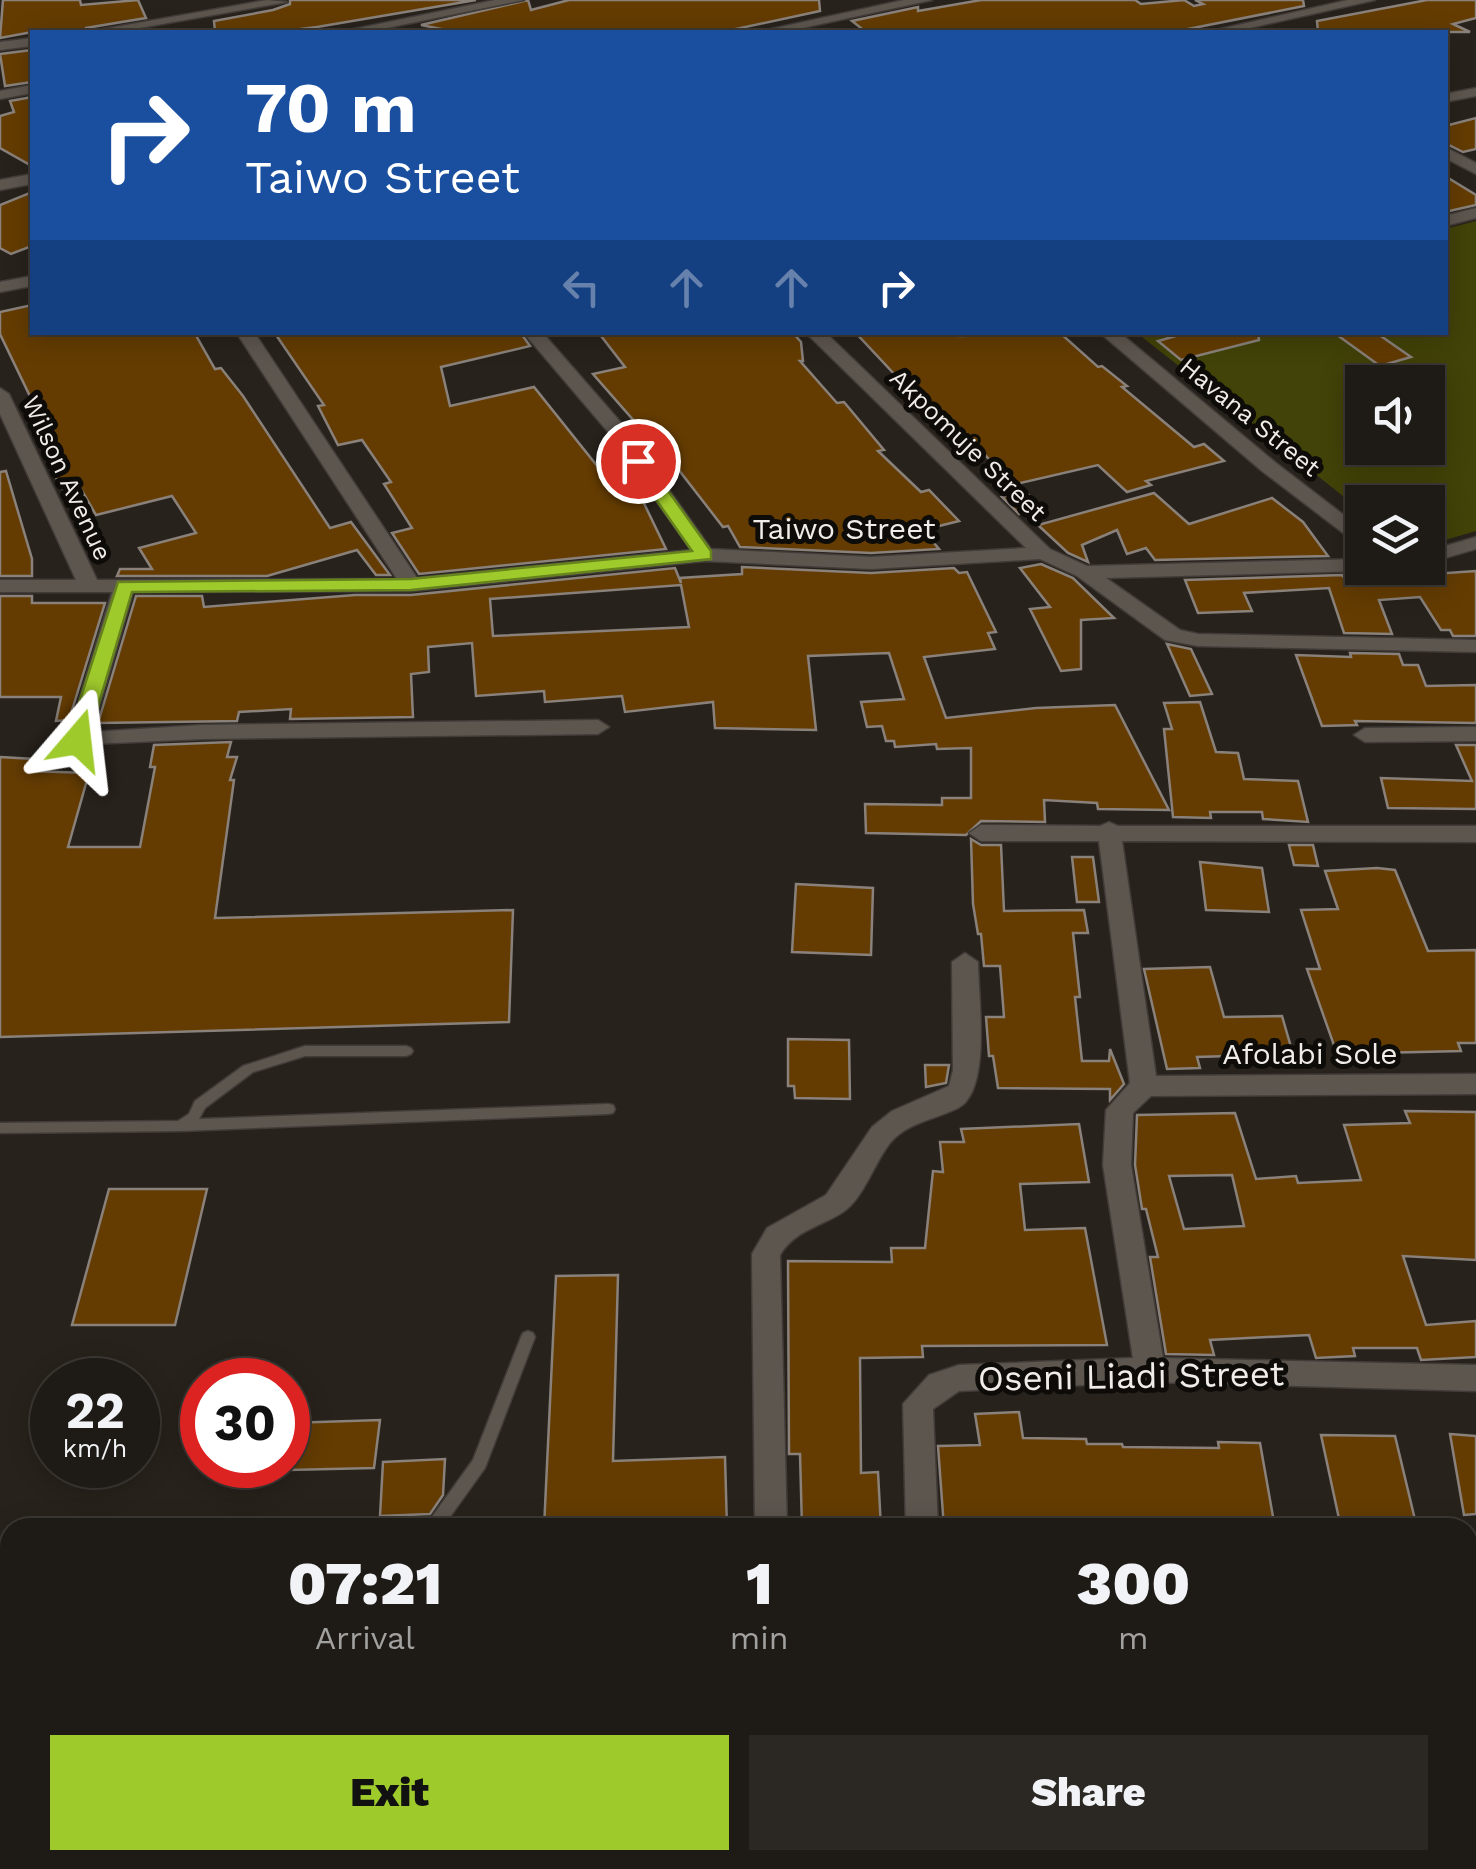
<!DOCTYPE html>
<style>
body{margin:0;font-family:"Work Sans",sans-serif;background:#2b2722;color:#f1f3f6;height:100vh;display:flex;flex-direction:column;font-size:38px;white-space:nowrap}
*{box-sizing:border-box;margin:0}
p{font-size:32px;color:#a1a1a0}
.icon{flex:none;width:55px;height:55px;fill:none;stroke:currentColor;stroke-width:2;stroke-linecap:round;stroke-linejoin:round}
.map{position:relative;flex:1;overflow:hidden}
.panel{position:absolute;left:0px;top:1518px;width:1478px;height:352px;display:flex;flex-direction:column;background:#1e1a15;border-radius:30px 30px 0 0;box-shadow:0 5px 25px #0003,0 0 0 2px #3c3834}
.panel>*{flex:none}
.hud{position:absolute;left:30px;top:30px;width:1418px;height:305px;border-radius:0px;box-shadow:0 5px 25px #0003,0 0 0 2px #3c3834;background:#1a4fa0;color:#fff;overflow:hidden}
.fabs{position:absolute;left:1345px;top:365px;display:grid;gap:20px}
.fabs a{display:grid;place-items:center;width:100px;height:100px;border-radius:0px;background:#1e1a15;box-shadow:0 5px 25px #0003,0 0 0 2px #3c3834;font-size:50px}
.speed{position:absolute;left:30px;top:1358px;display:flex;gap:20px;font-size:50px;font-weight:700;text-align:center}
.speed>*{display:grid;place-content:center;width:130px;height:130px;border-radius:50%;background:#1e1a15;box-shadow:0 5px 25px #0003,0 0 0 2px #3c3834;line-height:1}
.speed small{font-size:25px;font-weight:400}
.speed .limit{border:15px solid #d22;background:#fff;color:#111}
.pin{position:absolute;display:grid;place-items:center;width:85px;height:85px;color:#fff;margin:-42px;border:5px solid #fff;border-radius:50%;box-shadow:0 2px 10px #0007}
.me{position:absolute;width:110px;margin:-55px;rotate:17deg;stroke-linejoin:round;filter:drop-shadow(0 0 8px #0008)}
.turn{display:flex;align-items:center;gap:35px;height:210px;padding:0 50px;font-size:45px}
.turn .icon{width:130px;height:130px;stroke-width:2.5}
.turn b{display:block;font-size:70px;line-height:85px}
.lanes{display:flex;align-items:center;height:95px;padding:0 50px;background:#0003;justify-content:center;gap:50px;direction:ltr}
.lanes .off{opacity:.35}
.eta{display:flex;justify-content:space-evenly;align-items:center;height:170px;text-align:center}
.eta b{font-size:60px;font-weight:800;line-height:70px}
.primary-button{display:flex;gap:20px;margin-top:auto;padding:20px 50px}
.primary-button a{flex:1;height:115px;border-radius:0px;background:#9fca2c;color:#111;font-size:40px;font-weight:800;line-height:115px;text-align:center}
.primary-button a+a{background:#2b2722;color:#f1f3f6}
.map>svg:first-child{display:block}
</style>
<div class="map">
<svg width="1476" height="1869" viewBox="0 0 1476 1869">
<rect width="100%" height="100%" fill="#28221c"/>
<path fill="#424308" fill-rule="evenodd" d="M1476,221V531L1428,545V502H1362V511L1137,333L1445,332V229ZM1362,382H1428V448H1362Z"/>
<g fill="#643c02" stroke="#89817a" stroke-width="2.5" fill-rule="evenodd">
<path d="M3,0H80L81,5L138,0L146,18L86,28L83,32H32L0,38Z"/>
<path d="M290,0H476L317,27L276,32H215L214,21L273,10L290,4Z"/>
<path d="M528,0L531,10L569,0H819L820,11L722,32H456L421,25Z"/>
<path d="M981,0H1135L1141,4L1184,0L1194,6L1203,4L1195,0H1303L1304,6L1173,32H866L852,21L918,7V11Z"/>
<path d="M1427,0H1476V18L1453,24L1470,32H1318L1317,21Z"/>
<path d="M32,50V82L5,86L0,54Z"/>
<path d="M32,97V166L0,148V116L14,112L10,101Z"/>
<path d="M1476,118V149L1463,152L1445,143V126Z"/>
<path d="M1445,176L1476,195V205L1445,212Z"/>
<path d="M32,192V246L11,254L0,248V205Z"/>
<path d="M32,305V332H194L215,369L221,368L243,396L330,528L351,522L390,575H376L357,550L267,576H117L120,569H152L139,548L196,533L172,496L96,515L81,489L65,493L54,474L66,471L0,334V312Z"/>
<path d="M274,332H520L530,346L441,367L450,406L534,387L622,497L639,493L666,549L419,574L392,533L412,528L384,484L391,482L362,440L338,445L318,406L324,405Z"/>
<path d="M598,332H792L801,342L803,361H800L837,403L844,402L884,450L878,451L921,492L929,490L959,521L923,530L939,549L871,553L740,547L728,526L723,527L654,438L650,439L593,374L625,367Z"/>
<path d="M855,332L962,336L1059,332L1098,367L1102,366L1127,386L1122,387L1194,447L1204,444L1224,461L1146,481L1151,485L1127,492L1098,465L1012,485L986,456L970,461L947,439H951L921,412L924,411L905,392L910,391Z"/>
<path d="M1190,332H1258L1259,340L1181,360L1158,341Z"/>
<path d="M1333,332H1375L1411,357L1380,366Z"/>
<path d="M6,471L32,559V576H0V472Z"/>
<path d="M1024,491L1042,507L1019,514L1002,497Z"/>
<path d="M1154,493L1189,524L1272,498L1303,522L1328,556L1155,560L1146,548L1127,554L1117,530L1082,545L1088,562L1068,553L1038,525Z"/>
<path d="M1041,564L1073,578L1114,618L1081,620V669L1061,671L1030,609L1050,607L1020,568Z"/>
<path d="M742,567L871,573L954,568L959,573L967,572L996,632L988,633L995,649L924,657L946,718L1036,708L1115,705L1169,810L1098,809L1097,803L1044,800L1045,822L981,821L966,835L866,833L865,804L942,805V798H971V748L937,749L936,744L895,747L894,741H886L882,726L867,727L861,702L904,699L889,653L808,656L816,730L715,728L713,702L625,712L622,696L545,702L544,691L476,696L472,643L428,647L429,672L411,674L413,717L290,719L291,709L239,712L237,721L98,723L136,596H202L204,607L355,595H411L675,568L681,583L680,578L742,574ZM681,585L689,627L493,636L490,599Z"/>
<path d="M1476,571V636H1453L1450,630H1441L1420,597L1379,600L1392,634L1344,633L1329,588L1244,593L1252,611L1198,613L1185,580L1342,575L1346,580Z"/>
<path d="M0,596H32V603H105L69,720L56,721L61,697H0Z"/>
<path d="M1167,644L1191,649L1212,694L1190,696Z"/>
<path d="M1350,653L1399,654L1403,665H1418L1426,686L1476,685V723L1355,721L1357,725L1322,726L1296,655L1351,657Z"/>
<path d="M1200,702L1216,752L1238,753L1244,779L1298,781L1308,822L1263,819L1262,812H1210L1211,818L1173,817L1164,729H1172L1164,703Z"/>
<path d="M231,742L227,757H237L230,780H234L215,918L513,910L509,1022L0,1037V757L34,759L28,771L89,773L68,847H140L155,767H150L154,745Z"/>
<path d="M1456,745H1476V809L1388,808L1381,778L1472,781Z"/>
<path d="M971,839L981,845H1001L1004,911L1084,910L1088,933H1073L1080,997H1075L1082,1061H1109L1110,1049L1124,1084L1110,1100V1089L998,1088L993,1056H989L986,1017H1004L1000,966H984L981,934H978L973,904Z"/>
<path d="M1289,845H1313L1318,866L1294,865Z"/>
<path d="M1072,857H1093L1099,902H1077Z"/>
<path d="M1200,862L1262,868L1269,912L1206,910Z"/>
<path d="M1377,868L1395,870L1428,951L1476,950V1043H1458L1461,1051L1377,1053L1380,1063L1341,1065L1307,969H1320L1301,910L1338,909L1325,871Z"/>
<path d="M796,884L873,888L871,955L792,952Z"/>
<path d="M1210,967L1224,1017L1282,1016L1293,1054L1197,1057L1200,1068L1167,1069L1144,969Z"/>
<path d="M788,1039L849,1040L850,1099L795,1098L794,1086H788Z"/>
<path d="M925,1065H949L946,1083L926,1087Z"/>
<path d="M1405,1111L1476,1112V1260L1403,1256L1426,1325L1476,1321V1357L1421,1360L1417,1348H1353L1355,1356L1316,1358L1309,1335L1210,1340L1214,1355L1166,1354L1150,1257H1158L1146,1209H1142L1135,1165L1137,1115L1235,1113L1256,1179L1296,1176L1298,1183L1361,1180L1344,1125L1410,1123ZM1232,1175L1244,1226L1184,1229L1169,1176Z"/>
<path d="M1079,1124L1089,1182L1020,1184L1025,1230L1085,1228L1107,1345L922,1346L923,1357L860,1358L861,1473L878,1472L881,1528H802L800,1454H789L788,1261L892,1262L891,1248H925L933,1171L943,1172L940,1142H964L961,1129Z"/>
<path d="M109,1189H207L175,1325H72Z"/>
<path d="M618,1275L613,1461L725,1457L727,1528H544L556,1276Z"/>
<path d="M1019,1412L1023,1438L1086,1439L1087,1444H1122L1123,1447L1219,1448L1218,1442L1260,1443L1275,1528H944L938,1446L980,1445L975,1414Z"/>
<path d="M380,1420L374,1468L288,1470V1423Z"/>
<path d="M1450,1434L1476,1436V1514L1464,1515Z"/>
<path d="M1321,1435L1395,1436L1417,1528H1341Z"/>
<path d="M445,1459L443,1495L430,1514L380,1516L383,1462Z"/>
</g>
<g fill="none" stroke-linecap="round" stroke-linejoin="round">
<defs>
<g id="lane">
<path d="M305,1046H406L411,1048L413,1051L411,1054L406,1056H305L253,1072L205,1108L199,1119L608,1104L613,1105L615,1109L613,1113L608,1114L181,1131L0,1133V1123L178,1121L189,1114L195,1101L243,1066Z"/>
<path d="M528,1331L533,1333L535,1337L485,1468L442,1528H424L473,1460L521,1337L523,1333Z"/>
<path d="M265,1860H283L282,1869H264Z"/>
</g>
<g id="street">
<path d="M267,0L287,2L117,32H87Z"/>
<path d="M495,0H524L367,32H340Z"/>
<path d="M904,0H932L784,32H758Z"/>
<path d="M1348,0H1375L1232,32H1207Z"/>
<path d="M32,38V46L0,50V42Z"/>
<path d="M32,85V93L0,99V91Z"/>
<path d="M1476,88V96L1445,102V94Z"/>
<path d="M1445,147L1476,163V174L1445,158Z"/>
<path d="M32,174V184L0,190V180Z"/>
<path d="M1476,208V218L1445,226V216Z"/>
<path d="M32,276V286L0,292V282Z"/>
<path d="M236,332H254L417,578L691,550L609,433L523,332H542L623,425L711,549L871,557L1026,548L805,332H825L1050,549L1087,566L1362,559V568H1371L1362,571L1106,578L1180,630L1198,634L1476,640V652L1198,646L1165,640L1077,576L1040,559L871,569L705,561L411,591L133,592L92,732L202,725L598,720L609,727L598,734L202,739L70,745L67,740L112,592H0V580H76L0,414V388L9,394L97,580L397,579Z"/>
<path d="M1099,332H1119L1276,463L1362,529V544L1355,542L1262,471Z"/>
<path d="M1476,537V549L1428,563V551Z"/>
<path d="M1476,727V741L1365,742L1354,735L1365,728Z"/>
<path d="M1109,822L1118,826H1476V842L1122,841L1156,1076L1476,1074V1094L1151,1096L1133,1113L1131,1165L1163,1358L1476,1365V1391L1150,1382L959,1391L933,1409L938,1528H906L903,1404L929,1375L959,1365L1133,1358L1103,1165L1106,1110L1130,1083L1099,841H981L969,833L981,825L1100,826Z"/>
<path d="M965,953L978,962C978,997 992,1090 958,1108C934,1120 908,1122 890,1143C874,1163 864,1198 843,1212C820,1227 795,1230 780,1255L787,1528H755L752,1254L767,1228L826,1195L872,1127L892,1111L949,1086L953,1070L952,962Z"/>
<path d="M683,1860H1041L1045,1869H679Z"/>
</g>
</defs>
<use href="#lane" stroke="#413c38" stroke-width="3"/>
<use href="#street" stroke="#413c38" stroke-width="3"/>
<use href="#lane" fill="#5d564f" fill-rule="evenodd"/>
<use href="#street" fill="#5d564f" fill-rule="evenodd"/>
</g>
<path fill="#9fca2c" stroke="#67831d" stroke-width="2.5" d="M638,455L644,457L711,551V559L411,590L132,592L88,740L78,747L67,740L118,582L411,579L692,551L629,461Z"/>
<g text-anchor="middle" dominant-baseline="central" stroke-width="10" stroke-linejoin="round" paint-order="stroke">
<g font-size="25" fill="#f0ece8" stroke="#0e0c09">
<text transform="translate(1250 417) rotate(39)">Havana Street</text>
<text transform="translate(968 445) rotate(44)">Akpomuje Street</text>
<text transform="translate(67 478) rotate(65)">Wilson Avenue</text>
</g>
<g font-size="30" fill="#f0ece8" stroke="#0e0c09">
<text x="844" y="528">Taiwo Street</text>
<text x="1310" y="1053">Afolabi Sole</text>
</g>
<g font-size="35" fill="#f0ece8" stroke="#0e0c09">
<text transform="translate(1131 1376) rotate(-1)">Oseni Liadi Street</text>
</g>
</g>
</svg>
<div class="fabs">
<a><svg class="icon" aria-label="sound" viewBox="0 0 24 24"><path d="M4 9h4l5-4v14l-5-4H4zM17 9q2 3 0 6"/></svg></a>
<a><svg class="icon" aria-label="layers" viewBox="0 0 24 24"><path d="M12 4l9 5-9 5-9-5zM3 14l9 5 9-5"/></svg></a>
</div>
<div class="speed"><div>22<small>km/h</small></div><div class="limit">30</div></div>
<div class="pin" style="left:638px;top:461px;background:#d93025"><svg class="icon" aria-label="arrive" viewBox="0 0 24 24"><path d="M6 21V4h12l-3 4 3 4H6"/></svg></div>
<svg class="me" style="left:78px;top:740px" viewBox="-20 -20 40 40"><path d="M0-17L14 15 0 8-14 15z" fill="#9fca2c" stroke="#fff" stroke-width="4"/></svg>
<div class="hud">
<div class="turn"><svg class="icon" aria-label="right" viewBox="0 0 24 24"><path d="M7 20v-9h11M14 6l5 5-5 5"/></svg><div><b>70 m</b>Taiwo Street</div></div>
<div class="lanes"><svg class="icon off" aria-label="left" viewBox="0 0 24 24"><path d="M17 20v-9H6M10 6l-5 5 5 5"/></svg><svg class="icon off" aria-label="ahead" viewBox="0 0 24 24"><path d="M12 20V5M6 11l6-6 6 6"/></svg><svg class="icon off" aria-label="ahead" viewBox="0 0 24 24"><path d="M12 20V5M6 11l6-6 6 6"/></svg><svg class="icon" aria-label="right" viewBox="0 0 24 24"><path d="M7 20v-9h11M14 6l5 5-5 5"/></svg></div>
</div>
<section class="panel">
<div class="eta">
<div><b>07:21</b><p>Arrival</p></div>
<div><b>1</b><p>min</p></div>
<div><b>300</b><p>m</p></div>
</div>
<div class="primary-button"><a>Exit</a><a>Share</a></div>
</section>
</div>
